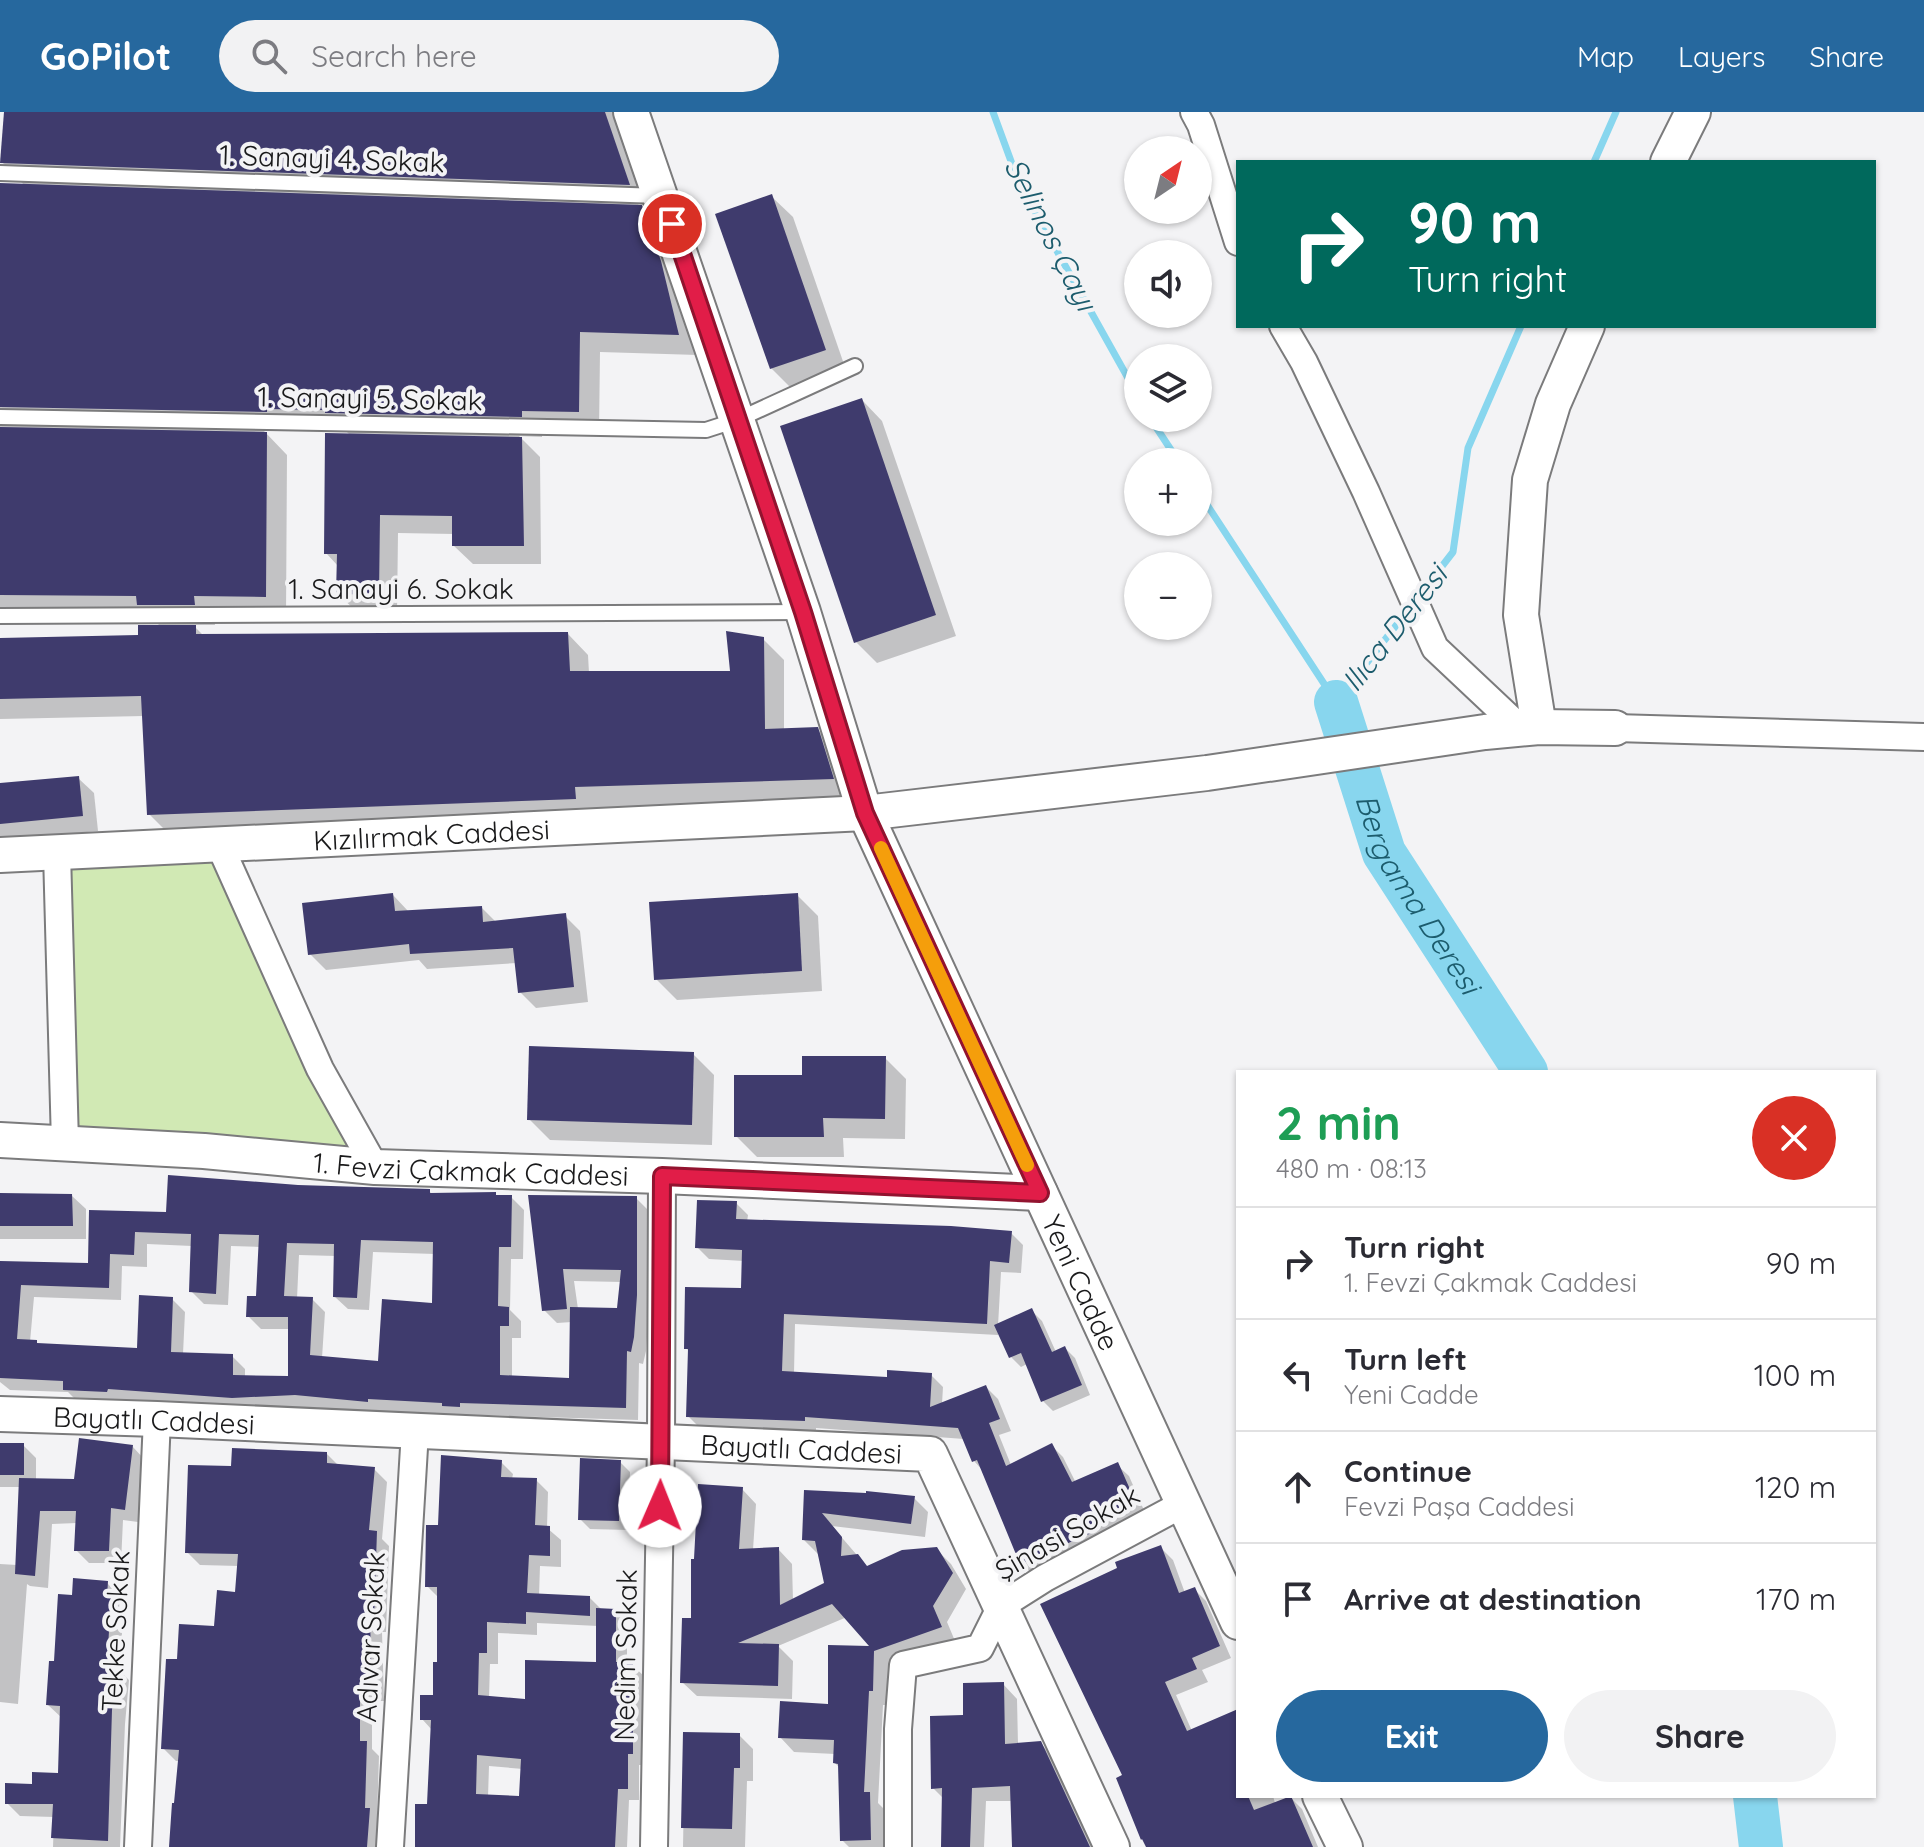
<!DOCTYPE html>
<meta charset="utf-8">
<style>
body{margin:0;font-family:Quicksand,sans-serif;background:#f2f2f3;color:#2b2b33;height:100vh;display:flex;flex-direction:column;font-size:30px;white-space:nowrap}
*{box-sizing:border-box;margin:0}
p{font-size:26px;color:#7c7c81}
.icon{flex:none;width:44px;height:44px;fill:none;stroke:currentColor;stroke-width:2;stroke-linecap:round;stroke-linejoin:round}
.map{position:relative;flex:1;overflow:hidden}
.panel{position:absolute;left:1236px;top:958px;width:640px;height:728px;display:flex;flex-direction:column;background:#fff;border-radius:0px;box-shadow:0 2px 6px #0004}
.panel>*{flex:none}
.banner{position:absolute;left:1236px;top:48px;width:640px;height:168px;border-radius:0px;box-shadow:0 2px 6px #0004;background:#00695c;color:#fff;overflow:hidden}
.needle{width:52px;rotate:35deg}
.buttons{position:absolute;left:1124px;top:24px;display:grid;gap:16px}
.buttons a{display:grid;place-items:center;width:88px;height:88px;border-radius:50%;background:#fff;box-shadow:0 2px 6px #0004;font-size:40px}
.pin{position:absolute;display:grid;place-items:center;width:68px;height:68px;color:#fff;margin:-34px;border:4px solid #fff;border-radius:50%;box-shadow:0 2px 8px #0007}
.me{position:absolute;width:88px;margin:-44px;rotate:1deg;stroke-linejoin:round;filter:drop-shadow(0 0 6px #0008)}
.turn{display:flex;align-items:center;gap:28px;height:168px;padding:0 40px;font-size:36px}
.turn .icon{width:104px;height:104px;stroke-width:2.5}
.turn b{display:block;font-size:56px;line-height:68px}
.round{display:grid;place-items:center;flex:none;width:84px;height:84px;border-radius:42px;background:#f2f2f3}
.headline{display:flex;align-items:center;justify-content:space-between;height:136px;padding:0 40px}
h1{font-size:48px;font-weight:700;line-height:60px;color:#1e9e55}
.primary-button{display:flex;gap:16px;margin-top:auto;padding:16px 40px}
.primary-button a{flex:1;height:92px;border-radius:48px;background:#26689e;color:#fff;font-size:32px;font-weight:700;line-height:92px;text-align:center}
.primary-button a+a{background:#f2f2f3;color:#2b2b33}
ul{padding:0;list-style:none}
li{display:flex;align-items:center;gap:24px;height:112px;padding:0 40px;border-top:2px solid #e1e1e2}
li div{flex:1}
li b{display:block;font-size:30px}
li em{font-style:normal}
header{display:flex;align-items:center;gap:48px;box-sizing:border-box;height:112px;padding:0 40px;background:#26689e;color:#fff}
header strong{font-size:38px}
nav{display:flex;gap:44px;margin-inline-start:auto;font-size:28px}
.search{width:560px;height:72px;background:#f2f2f3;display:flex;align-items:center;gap:20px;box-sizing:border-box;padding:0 28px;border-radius:44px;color:#7c7c81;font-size:30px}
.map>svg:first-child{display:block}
</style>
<header>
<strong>GoPilot</strong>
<div class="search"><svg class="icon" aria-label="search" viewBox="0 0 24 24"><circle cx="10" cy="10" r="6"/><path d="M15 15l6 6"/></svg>Search here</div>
<nav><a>Map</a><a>Layers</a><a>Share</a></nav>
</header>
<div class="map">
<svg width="1924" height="1735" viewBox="0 0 1924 1735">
<rect width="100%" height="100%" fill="#f3f3f5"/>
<path fill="#d1e9b4" d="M220,734L375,1055L65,1031L57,741Z"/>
<g fill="#0003" fill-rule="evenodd">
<path d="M6,0H618L649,93L638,92L662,116L698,243L600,240L599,320L542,319V325L519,324L540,345L541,452H473L454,434V422L398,421L397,501L357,500L338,482V454L326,441L350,323L345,318L264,319L287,343L286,505L214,504L215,513H193L204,524L568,522L588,543L589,561H732L763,527L784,548V618L817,617L838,638L853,687L595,696L596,707L170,723L149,702L144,604L0,607V528L140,525L161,515L150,504L0,503V73L25,74L2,50Z"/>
<path d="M772,85L793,105L846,258L792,277L771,256Z"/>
<path d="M862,288L882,309L956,524L877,551L856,530Z"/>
<path d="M78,666L94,681L98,719L0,728V673Z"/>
<path d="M393,783L408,799L482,796L497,811L565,804L580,819L588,890L536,896L520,880L517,851L427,857L419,848L326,858L310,842Z"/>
<path d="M797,783L818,804L822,879L677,888L656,867Z"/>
<path d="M693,942L714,963L712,1033L550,1028L529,1007Z"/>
<path d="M885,946L906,967L905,1027L843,1026L844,1045H757L736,1024L804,965Z"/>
<path d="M298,1075L429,1079L433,1083L495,1082L498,1085H511L524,1098L523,1147H511L510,1198L521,1209V1226H512V1266L571,1268L572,1210L557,1211L544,1198L530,1085L636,1086L649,1099V1197L646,1239L643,1252L639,1251L638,1308L473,1303L472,1307L457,1306L454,1303L380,1299V1302L309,1295L246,1298L78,1290L68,1280L10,1278L0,1270V1151L90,1153L91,1100L168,1102ZM147,1132L192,1134L191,1179L204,1192L228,1193L231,1134L261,1135L258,1186L248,1204L261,1217H290V1266L245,1265V1257L232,1244L183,1242L185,1200L172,1187L139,1238L39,1233L30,1230L34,1185L121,1188L122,1154L147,1155ZM373,1140L435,1142L434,1193L380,1251L322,1246L325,1200L312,1187H297L299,1143L336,1144L335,1185L348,1197L369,1198ZM574,1169L622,1170L619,1198L578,1197Z"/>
<path d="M0,1083L72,1084L86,1097V1127H0Z"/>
<path d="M736,1091L748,1103L747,1110L1011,1121L1023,1133L1021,1161L1001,1160L998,1214L1032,1199L1042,1209L1056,1240L1065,1236L1075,1246L1090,1283L1053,1299L1043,1289L1027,1252L1021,1255L1011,1245L998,1217V1223L795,1212L794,1262L889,1267L931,1263L943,1275L942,1292L986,1275L998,1287L1011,1319L999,1323L1011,1353L1051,1333L1063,1345L1076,1371L1117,1353L1129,1364L1146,1403L1033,1463L1022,1451L984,1360L974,1349L964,1327L816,1316V1320L700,1316L688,1304L690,1240L686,1236L743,1178L744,1149L709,1147L697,1135Z"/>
<path d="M0,1333H23L36,1346V1369H76L132,1334L145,1348L138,1410L123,1408L121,1451H89L76,1438L77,1411L52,1412L48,1476L30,1474L27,1472L18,1592L0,1590V1452L17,1453L20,1375H0Z"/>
<path d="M326,1341L339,1354L374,1357L387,1370L382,1427L389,1434L386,1520H382L384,1589H372V1637L379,1644L377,1707L382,1711L380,1735H171L180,1649H176L163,1636L179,1549L216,1516L237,1482L239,1454L200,1453L187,1440L233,1356Z"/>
<path d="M501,1350L513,1362L512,1367L536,1368L548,1380L547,1416L561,1428V1455L540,1454L539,1484L590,1486L602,1498L615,1499L627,1510V1552L632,1553L644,1564V1653H639V1688H629L627,1735H417L429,1694L432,1618L422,1607L435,1585L439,1552V1486L427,1474L440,1415ZM537,1511L598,1514V1552L527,1589L489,1586L490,1552H498V1521L537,1523ZM489,1654L523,1657L521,1686L488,1685Z"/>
<path d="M620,1350L630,1360L628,1418L590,1417L580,1407Z"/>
<path d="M742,1377L756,1392L753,1438L778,1437L792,1452L793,1489L826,1472L818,1442L804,1428L806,1380L914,1386L928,1400L925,1425L832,1414L868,1456L936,1437L951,1452L966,1477L947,1510L955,1529L888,1554L887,1593H883L878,1691L884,1697L885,1735H849L842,1728L840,1656L835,1651V1642L794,1640L780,1625L830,1594L874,1536L847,1505L778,1534L793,1549L792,1587L697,1584L682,1570L693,1508Z"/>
<path d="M1161,1436L1173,1448L1185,1481L1194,1477L1206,1489L1231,1546L1202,1558L1208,1570L1176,1583L1192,1619L1238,1599V1684H1273L1275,1691L1290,1685L1302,1697L1318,1735H1147L1124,1664Z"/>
<path d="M107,1471L120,1484L119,1497L123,1501L120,1559L129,1568L125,1612L120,1735H53L54,1705L20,1704L7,1691L34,1674L60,1663L62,1606L48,1593L56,1551L74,1485Z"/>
<path d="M1003,1572L1017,1587L1018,1633L1040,1631L1055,1646L1096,1735H1014L1012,1689H986L984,1735H943L944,1687L933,1676L965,1605Z"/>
<path d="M685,1622L739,1623L753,1637V1669H747L745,1735H683Z"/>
</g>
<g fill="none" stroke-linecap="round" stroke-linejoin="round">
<g stroke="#88d6ee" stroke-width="7">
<path d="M993,0L1019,71L1138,284"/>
<path d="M1594,50L1616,0"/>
<path d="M1150,306L1179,350"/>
<path d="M1198,379L1336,590L1409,497"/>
<path d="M1419,484L1453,440L1468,336L1521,214"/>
</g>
<g stroke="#88d6ee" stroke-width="44">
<path id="s1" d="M1336,590L1384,741L1526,960"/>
<path d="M1755,1684L1761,1735"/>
</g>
</g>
<g fill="#3f3b6d" fill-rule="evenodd">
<path d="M4,0H605L630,73L0,51Z"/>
<path d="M0,71L642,93L661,149L679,223L580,220L579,300L522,299V305L325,301V298L267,297V300L0,295Z"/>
<path d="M772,82L826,238L770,257L715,102Z"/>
<path d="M862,286L936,503L854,531L780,314Z"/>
<path d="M0,315L267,320L266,485L194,484L195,493H137L136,484L0,483Z"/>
<path d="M325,321L522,325L524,434H452V404L380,403L379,483L336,482L337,442H324Z"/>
<path d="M138,513H196V522L568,520L570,559H730L726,519L764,525L765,617L818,615L834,667L575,675L576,687L147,703L141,584L0,587V526L138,523Z"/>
<path d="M79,664L83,704L0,712V671Z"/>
<path d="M393,781L395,799L482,794L483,810L566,801L574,875L518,881L513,836L410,842L409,832L308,843L302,791Z"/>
<path d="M798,781L802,859L654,868L649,790Z"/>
<path d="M529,934L694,940L692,1013L527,1008Z"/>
<path d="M802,944H886L885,1007L823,1006L824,1025H734V963H802Z"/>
<path d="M168,1063L298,1073L430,1077V1081L496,1080V1083H512L511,1135H499L498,1194L509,1195V1214H500V1263L569,1266L570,1195L617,1196L621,1158L563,1157L567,1197L542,1199L528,1083L637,1084V1183L634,1225L631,1240L627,1239L626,1296L460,1291V1295L442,1294V1291L368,1287V1290L295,1283L232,1286L108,1277L107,1280L63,1278V1269L0,1266V1149L88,1151L89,1098L166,1100ZM135,1120L191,1122L189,1180L216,1182L219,1122L259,1123L256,1184H247L246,1205H288V1264L233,1263V1242L171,1240L173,1185L139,1183L137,1236L37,1231V1228L17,1227L21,1173L109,1176L110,1142L134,1143ZM361,1128L433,1130L432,1191L382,1187L378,1249L310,1243L313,1185L284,1184L287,1131L334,1132L333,1185L357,1186Z"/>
<path d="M0,1081L72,1082L73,1114H0Z"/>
<path d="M697,1088L737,1089L736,1107L951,1114L1012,1119L1009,1151L990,1149L987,1212L784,1202L782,1259L887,1265V1258L932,1261L930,1295L986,1273L1000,1307L989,1311L1006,1354L1052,1331L1072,1370L1118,1350L1136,1391L1092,1411L1096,1419L1020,1452L977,1348L972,1350L958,1316L805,1305V1309L686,1305L688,1237H684L685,1175L741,1176L742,1138L695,1136Z"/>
<path d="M1032,1196L1052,1240L1065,1234L1082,1273L1041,1290L1021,1241L1009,1246L994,1213Z"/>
<path d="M79,1326L133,1333L125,1398L111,1396L109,1439H74L76,1399H40L35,1464L15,1462L19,1366L74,1367Z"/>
<rect x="0" y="1331" width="24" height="32"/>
<path d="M232,1336L327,1340V1351L375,1355L369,1418L377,1419L374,1508H370L372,1577L360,1576V1629H367L365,1696H370L367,1735H169L172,1691H174L179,1638L161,1637L166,1547H177L179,1512L214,1514L217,1478L235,1480L238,1442L185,1441L188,1353L231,1354Z"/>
<path d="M441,1343L502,1348L501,1365L537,1366L535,1413L550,1414V1444L529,1443L527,1481L590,1484V1504L526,1500V1512L487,1510V1541H479L478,1583L525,1587V1548L596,1550V1496L616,1497V1550L633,1551V1642H628V1677H618L615,1735H415V1692H427L431,1608H420V1583H433V1550H437V1475H425L426,1413H438ZM477,1643L521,1647L519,1684L476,1682Z"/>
<path d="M580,1346L621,1348L619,1409L578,1408Z"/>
<path d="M698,1372L743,1375L739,1437L779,1435L780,1493L824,1471L815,1429L802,1428L804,1378L866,1381V1379L915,1384L911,1412L822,1401L842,1425L841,1444L858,1442L867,1454L902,1438L937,1435L953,1461L933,1494L942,1515L874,1539L873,1579H869L864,1680H870L871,1728L840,1729L838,1652L833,1651L834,1628L778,1626L780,1589L828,1592V1533L869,1534L832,1492L738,1531L779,1532L778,1574L680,1571L682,1506H691V1447H694Z"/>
<path d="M1161,1433L1179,1481L1195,1475L1220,1534L1192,1546L1197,1557L1165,1570L1187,1619L1238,1597V1684H1248L1254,1698L1291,1684L1313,1735H1146L1142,1727L1141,1728L1116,1666L1122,1663L1040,1492L1117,1456L1115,1450Z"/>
<path d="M73,1466L108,1469L107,1485H111L107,1553H117L112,1598L108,1729L51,1726L53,1692H5V1671L32,1672V1660L58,1661L60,1594L46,1593L49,1549H54L58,1482L72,1483Z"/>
<path d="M1004,1570L1005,1632L1041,1629L1090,1735H1012L1010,1674L972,1676L970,1735H941L942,1676L931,1677L930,1604L963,1603V1571Z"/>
<path d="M683,1620L740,1621V1656H734L732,1717L681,1716Z"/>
</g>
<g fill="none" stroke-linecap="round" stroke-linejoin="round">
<defs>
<g id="service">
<path d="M0,61L659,84"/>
<path d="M0,305L706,318L737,308L855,254"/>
<path d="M0,504L803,500"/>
</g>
<g id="minor">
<path d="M1194,0L1201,13L1238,130"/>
<path d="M1283,214L1304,250L1366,380L1435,536L1520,616"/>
<path d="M1615,616L1924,625"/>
<path d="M220,734L320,957L375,1055"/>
<path d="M57,741L65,1031"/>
<path d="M138,1735L157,1307"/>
<path d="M390,1735L415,1319"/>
<path d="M654,1735L661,1331L662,1064"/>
<path d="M898,1735V1617L903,1553L980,1536L1001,1494L1045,1466L1183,1392"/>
</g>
<g id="tertiary">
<path id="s2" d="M631,0L803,500L865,701L1238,1510"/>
<path d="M1668,50L1693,0"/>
<path d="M1539,615L1521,503L1530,368L1553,292L1587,214"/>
<path id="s3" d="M0,743L865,701L1207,661L1485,620L1539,615L1615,616"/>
<path id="s4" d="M0,1028L204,1039L375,1055L662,1064L1040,1081"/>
<path id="s5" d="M0,1302L157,1307L930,1342L1112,1735"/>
<path d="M1320,1684L1345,1735"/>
</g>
</defs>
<use href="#service" stroke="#7b7b7c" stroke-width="18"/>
<use href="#minor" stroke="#7b7b7c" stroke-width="30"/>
<use href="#tertiary" stroke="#7b7b7c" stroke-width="38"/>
<use href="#service" stroke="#fff" stroke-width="14"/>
<use href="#minor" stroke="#fff" stroke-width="26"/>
<use href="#tertiary" stroke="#fff" stroke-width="34"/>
</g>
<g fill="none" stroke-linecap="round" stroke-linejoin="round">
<defs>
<path id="route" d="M660,1394L662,1064L1040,1081L865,701L803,500L672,112"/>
</defs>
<use href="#route" stroke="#92132f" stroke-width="20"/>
<use href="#route" stroke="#e11d48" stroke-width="14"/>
<path stroke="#f59e0b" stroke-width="14" d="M881,736L1027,1053"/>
</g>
<g text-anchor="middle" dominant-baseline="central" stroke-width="8" stroke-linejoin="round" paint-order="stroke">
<g font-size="28" fill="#1a1a1b" stroke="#f3f3f5">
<text transform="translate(332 46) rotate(2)">1. Sanayi 4. Sokak</text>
<text transform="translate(370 286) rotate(1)">1. Sanayi 5. Sokak</text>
<text x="401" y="476">1. Sanayi 6. Sokak</text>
<text stroke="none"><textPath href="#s3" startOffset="432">Kızılırmak Caddesi</textPath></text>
<text stroke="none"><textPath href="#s4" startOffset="472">1. Fevzi Çakmak Caddesi</textPath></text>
<text stroke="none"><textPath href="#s2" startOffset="1256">Yeni Cadde</textPath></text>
<text stroke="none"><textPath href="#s5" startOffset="154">Bayatlı Caddesi</textPath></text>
<text stroke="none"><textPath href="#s5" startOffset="802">Bayatlı Caddesi</textPath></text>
<text transform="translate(1067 1420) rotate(-30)">Şinasi Sokak</text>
<text transform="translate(115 1519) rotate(-87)">Tekke Sokak</text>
<text transform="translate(370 1525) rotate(-87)">Adıvar Sokak</text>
<text transform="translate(625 1543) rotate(-89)">Nedim Sokak</text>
</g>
<g font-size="30" font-style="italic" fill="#1c5c6d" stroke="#f3f3f5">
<text transform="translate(1051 122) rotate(63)">Selinos Çayı</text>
<text transform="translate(1394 516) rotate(-52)">Ilıca Deresi</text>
<text stroke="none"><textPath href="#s1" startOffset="210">Bergama Deresi</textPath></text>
</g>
</g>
</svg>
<div class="buttons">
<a><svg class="needle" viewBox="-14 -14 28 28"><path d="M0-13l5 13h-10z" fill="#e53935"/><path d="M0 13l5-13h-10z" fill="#7c7c81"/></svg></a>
<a><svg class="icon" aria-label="sound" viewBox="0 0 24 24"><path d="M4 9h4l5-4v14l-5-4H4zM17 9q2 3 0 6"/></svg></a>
<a><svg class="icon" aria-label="layers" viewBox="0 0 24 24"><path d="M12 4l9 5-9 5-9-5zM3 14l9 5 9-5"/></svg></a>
<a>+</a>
<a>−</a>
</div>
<div class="pin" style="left:672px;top:112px;background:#d93025"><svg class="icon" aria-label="arrive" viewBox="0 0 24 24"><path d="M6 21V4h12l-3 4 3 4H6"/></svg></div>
<svg class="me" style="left:660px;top:1394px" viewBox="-20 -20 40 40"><circle r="19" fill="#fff"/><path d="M0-13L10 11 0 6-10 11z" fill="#e11d48"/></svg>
<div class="banner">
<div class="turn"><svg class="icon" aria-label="right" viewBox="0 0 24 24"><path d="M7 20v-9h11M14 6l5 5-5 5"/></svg><div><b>90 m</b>Turn right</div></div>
</div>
<section class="panel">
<div class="headline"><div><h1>2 min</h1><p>480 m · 08:13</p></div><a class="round" style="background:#d93025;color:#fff"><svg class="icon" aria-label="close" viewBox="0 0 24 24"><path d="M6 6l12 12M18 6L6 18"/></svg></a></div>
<ul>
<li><svg class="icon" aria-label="right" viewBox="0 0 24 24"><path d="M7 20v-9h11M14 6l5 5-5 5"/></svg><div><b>Turn right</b><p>1. Fevzi Çakmak Caddesi</p></div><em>90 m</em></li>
<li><svg class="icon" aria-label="left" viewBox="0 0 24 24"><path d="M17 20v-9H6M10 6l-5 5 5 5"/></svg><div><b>Turn left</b><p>Yeni Cadde</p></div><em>100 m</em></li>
<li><svg class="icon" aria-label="ahead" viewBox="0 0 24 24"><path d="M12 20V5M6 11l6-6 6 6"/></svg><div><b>Continue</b><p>Fevzi Paşa Caddesi</p></div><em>120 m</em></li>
<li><svg class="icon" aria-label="arrive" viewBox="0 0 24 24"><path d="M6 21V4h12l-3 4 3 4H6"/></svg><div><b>Arrive at destination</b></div><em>170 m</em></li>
</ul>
<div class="primary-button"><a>Exit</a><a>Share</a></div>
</section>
</div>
